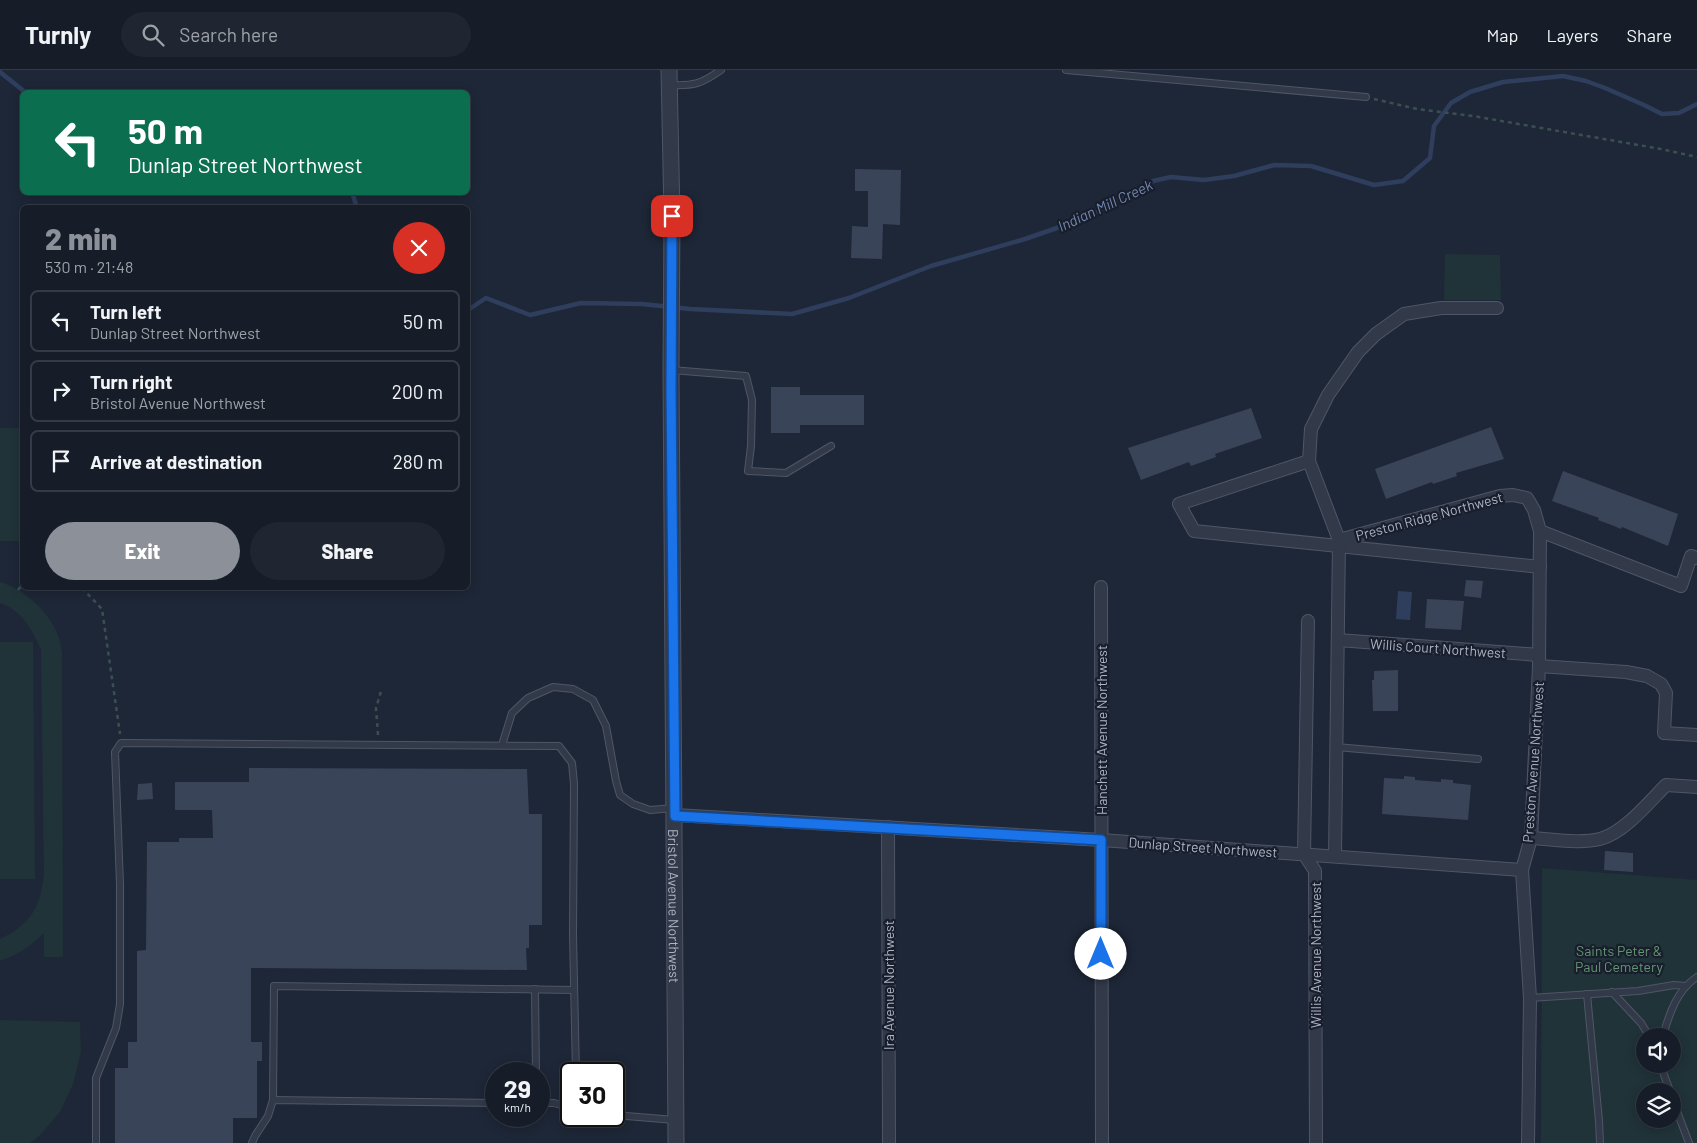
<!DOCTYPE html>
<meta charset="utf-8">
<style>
body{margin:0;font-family:Barlow,sans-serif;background:#1f2631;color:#f1f3f6;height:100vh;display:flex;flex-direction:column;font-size:19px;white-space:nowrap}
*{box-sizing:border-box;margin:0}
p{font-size:16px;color:#9ea2a8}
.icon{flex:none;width:28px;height:28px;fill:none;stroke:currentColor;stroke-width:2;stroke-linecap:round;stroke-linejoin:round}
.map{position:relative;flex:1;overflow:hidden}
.details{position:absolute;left:20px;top:135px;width:450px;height:385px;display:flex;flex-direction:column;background:#161d29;border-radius:8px;box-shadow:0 2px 12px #0003,0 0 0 1px #353b46}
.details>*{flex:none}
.banner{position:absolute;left:20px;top:20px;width:450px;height:105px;border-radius:8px;box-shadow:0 2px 12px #0003,0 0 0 1px #353b46;background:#0b6e4f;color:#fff;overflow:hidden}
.controls{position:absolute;left:1636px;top:958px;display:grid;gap:10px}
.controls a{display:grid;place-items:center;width:45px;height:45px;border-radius:50%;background:#161d29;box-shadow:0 2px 12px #0003,0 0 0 1px #353b46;font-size:25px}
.speed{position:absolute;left:485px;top:992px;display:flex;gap:10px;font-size:25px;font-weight:700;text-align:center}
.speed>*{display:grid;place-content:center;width:65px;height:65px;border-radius:50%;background:#161d29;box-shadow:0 2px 12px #0003,0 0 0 1px #353b46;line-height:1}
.speed small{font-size:12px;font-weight:400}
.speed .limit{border:2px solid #111;border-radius:8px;background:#fff;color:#111}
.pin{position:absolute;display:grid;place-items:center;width:42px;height:42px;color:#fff;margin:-21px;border-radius:10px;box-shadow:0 2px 8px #0006}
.me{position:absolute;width:55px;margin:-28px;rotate:0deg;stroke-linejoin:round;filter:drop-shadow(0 0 4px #0008)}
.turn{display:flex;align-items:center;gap:18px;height:105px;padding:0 25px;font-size:22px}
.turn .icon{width:65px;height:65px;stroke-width:2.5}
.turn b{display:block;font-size:35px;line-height:42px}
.round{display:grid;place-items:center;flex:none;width:52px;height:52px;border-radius:26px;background:#1f2631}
.headline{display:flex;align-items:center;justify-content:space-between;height:85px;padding:0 25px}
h1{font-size:30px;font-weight:800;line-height:38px;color:#8c9099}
.action{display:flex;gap:10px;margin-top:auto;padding:10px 25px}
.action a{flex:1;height:58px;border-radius:30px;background:#8c9099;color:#fff;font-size:20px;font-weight:800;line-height:58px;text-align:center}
.action a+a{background:#1f2631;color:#f1f3f6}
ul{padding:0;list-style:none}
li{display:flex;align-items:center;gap:15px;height:62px;margin:0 10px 8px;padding:0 15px;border:2px solid #353b46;border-radius:8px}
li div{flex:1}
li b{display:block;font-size:19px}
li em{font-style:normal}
header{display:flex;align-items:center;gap:30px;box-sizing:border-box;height:70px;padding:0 25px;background:#161d29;border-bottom:1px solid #353b46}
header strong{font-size:24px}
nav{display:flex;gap:28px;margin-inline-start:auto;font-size:18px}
.search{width:350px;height:45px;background:#1f2631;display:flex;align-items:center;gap:12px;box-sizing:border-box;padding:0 18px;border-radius:28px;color:#9ea2a8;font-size:19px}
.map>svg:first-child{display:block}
</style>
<header>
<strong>Turnly</strong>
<div class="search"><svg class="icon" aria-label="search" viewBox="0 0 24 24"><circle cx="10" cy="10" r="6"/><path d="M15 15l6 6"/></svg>Search here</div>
<nav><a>Map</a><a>Layers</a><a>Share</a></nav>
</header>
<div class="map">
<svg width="1697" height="1073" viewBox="0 0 1697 1073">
<rect width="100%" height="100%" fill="#1e2737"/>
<g fill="#203338" fill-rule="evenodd">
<path d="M1445,184L1500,185L1501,230H1444Z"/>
<rect x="0" y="358" width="22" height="113"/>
<path d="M0,512C24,519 47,540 57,563C60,569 61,577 62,583L63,887H44V863C30,876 18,885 0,891V869C30,855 41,837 44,804L41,579C32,560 22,540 0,533Z"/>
<path d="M0,572H33L35,809H0Z"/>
<path d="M1542,798L1697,810V1073H1541ZM1645,966H1672V994H1645ZM1645,1021H1672V1049H1645Z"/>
<path d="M0,950L80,952L81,982L73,1014L60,1042L39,1066L30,1073H0Z"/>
</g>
<path fill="#2f3e5d" d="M1398,521L1412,522L1410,550L1396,549Z"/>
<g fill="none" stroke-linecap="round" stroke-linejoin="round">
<g stroke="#2f3e5d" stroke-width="4.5">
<path d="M0,2L25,22"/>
<path d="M352,122L357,138"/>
<path d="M468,240L486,228L530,245L581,233L642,234L690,239L792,244L849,228L931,196L1025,169L1083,149L1153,111L1171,107L1204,110L1234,106L1274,95L1311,96L1374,115L1403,111L1430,88L1434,56L1451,33L1470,22L1503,12L1563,6L1586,11L1605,18L1644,35L1662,44L1679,43L1697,34"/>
</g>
</g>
<g fill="#3a4458">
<path d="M855,99L901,100L900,155L883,154L882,189L851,188L852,156L868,157V121H855Z"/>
<path d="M771,317H800V325H864V355H800V363H771Z"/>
<path d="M1251,338L1262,368L1215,384L1216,387L1191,396L1189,392L1141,410L1128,378Z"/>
<path d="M1491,357L1504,389L1456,403L1457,406L1433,414L1432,412L1386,429L1375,399Z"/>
<path d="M1563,401L1678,444L1668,476L1622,457L1621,459L1614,456L1598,450L1599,448L1552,431Z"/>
<path d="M1466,510L1483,511L1481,528L1464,526Z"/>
<path d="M1427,529L1464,531L1461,560L1425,558Z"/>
<path d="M1398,600V641H1373L1372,610H1374V601Z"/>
<path d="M249,698L527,699L529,744H542V855H529V878H526L527,900L251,898V972H262V991H257V1048H233V1073H115V998H128V972H137V881L146,880L147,772H179V768H213L212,740H175V712H249Z"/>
<path d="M1404,706L1415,707V710L1441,712V709L1453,710V713L1471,715L1468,750L1382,744L1384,708L1404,709Z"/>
<path d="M152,713L153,729L137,730L138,714Z"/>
<path d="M1605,781L1633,783V802L1604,800Z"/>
</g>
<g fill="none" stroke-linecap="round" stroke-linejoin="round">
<defs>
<g id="service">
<path d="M1066,0L1366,27"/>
<path d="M670,15C694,16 701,14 721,0"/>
<path d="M671,300L746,306L752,330L751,376L748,401L786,403L831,376"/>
<path d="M502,675L512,643L528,628L553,617L573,619L593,630L606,656L616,711L620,725L633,734L650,740L674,738"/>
<path d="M1336,677L1478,689"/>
<path d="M535,919L536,1004"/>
<path d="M1612,922L1641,953L1649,966"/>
<path d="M1587,924L1599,1051L1600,1073"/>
<path d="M1530,928L1638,921L1674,915L1686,916"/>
<path d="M1663,966C1669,944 1677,920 1697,907"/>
<path d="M1660,994L1670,1021"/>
<path d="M1672,1028L1689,1073"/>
<path d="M273,1030L274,916L574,920"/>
<path d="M539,1033H554L571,1038"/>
<path d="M614,1045L675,1050"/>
<path d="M96,1073V1008L116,958L120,934V814L115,682L121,673L559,676L572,693L574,714L573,865L576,1004"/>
<path d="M252,1073L255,1066L268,1046L273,1030L496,1033"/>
</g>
<g id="minor">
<path d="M1309,391L1179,434L1194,461L1540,497"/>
<path d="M1339,470L1500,426L1513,425L1527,428L1534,440L1540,461L1681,516L1691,486L1697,488"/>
<path d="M1101,517L1102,1073"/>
<path d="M1308,551L1304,784L1315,801L1316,1073"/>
<path d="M1338,570L1539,585"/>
<path d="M1539,596L1626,602L1647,606L1661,614L1666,623L1664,663L1697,665"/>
<path d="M675,745L1101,770L1522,800"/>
<path d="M888,757L889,1073"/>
<path d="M1531,768C1553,769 1579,774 1600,769C1624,763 1649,732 1666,715L1697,717"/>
<path d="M1335,786L1339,470L1309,391L1311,359L1328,325L1358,282L1376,264L1404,244L1441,238H1497"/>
<path d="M1528,1073L1530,928L1522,800L1531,768L1539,596L1540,461"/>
</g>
<g id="tertiary">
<path id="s1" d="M669,0L672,146L671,300L676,1073"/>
</g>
</defs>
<use href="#service" stroke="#4f5666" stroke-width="8"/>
<use href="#minor" stroke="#4f5666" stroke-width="14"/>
<use href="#tertiary" stroke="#4f5666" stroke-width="17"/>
<g stroke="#3b4f53" stroke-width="2.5" stroke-dasharray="4 4" stroke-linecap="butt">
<path d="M1374,29L1417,39L1473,46L1661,79L1697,87"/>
<path d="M82,518L102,539L120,664"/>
<path d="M18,520L22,515"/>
<path d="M378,665L376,638L382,618"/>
</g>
<use href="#service" stroke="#323948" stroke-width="6"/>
<use href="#minor" stroke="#323948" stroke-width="12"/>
<use href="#tertiary" stroke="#323948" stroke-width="15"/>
</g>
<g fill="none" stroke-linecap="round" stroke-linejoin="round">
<defs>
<path id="route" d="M672,146L671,319L675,746L1101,770V884"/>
</defs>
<use href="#route" stroke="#114b97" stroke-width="12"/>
<use href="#route" stroke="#1a73e8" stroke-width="9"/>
</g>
<g text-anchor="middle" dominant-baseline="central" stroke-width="4.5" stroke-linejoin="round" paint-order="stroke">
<g font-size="14" fill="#acb3c5" stroke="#181e2c">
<text transform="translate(1429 446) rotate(-15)">Preston Ridge Northwest</text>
<text transform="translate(1438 578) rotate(4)">Willis Court Northwest</text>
<text transform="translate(1101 660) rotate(-90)">Hanchett Avenue Northwest</text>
<text transform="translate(1533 692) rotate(-86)">Preston Avenue Northwest</text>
<text transform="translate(1203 777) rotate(4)">Dunlap Street Northwest</text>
<text stroke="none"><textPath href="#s1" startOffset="836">Bristol Avenue Northwest</textPath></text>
<text transform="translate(1315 885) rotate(-90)">Willis Avenue Northwest</text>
<text transform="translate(888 915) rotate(-90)">Ira Avenue Northwest</text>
</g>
<g font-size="14" fill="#639673" stroke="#181e2c">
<text x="1619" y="880">Saints Peter &amp;<tspan x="1619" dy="16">Paul Cemetery</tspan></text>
</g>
<g font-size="15" font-style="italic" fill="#7286af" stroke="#181e2c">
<text transform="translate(1105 135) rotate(-25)">Indian Mill Creek</text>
</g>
</g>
</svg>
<div class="controls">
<a><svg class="icon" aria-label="sound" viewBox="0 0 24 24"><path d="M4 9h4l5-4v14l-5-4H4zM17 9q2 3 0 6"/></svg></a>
<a><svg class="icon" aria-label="layers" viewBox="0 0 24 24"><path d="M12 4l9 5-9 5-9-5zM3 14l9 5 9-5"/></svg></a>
</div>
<div class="speed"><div>29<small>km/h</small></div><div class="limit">30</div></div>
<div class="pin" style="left:672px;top:146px;background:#d93025"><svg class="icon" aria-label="arrive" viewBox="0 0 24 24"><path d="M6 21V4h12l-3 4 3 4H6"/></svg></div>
<svg class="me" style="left:1101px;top:884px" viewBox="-20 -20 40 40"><circle r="19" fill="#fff"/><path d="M0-13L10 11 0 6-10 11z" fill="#1a73e8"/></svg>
<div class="banner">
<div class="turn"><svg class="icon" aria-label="left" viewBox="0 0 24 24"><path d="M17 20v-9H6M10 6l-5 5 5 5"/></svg><div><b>50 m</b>Dunlap Street Northwest</div></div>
</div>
<section class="details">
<div class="headline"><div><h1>2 min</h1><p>530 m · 21:48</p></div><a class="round" style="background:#d93025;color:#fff"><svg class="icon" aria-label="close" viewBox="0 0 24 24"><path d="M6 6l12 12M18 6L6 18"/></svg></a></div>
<ul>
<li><svg class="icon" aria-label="left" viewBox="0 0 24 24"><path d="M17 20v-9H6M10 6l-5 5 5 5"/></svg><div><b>Turn left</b><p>Dunlap Street Northwest</p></div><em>50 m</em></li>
<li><svg class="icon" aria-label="right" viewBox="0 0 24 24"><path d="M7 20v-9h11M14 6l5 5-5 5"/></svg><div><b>Turn right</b><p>Bristol Avenue Northwest</p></div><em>200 m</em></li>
<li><svg class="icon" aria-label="arrive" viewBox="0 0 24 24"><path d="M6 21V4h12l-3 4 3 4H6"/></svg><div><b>Arrive at destination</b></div><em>280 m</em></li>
</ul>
<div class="action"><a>Exit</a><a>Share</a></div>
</section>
</div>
